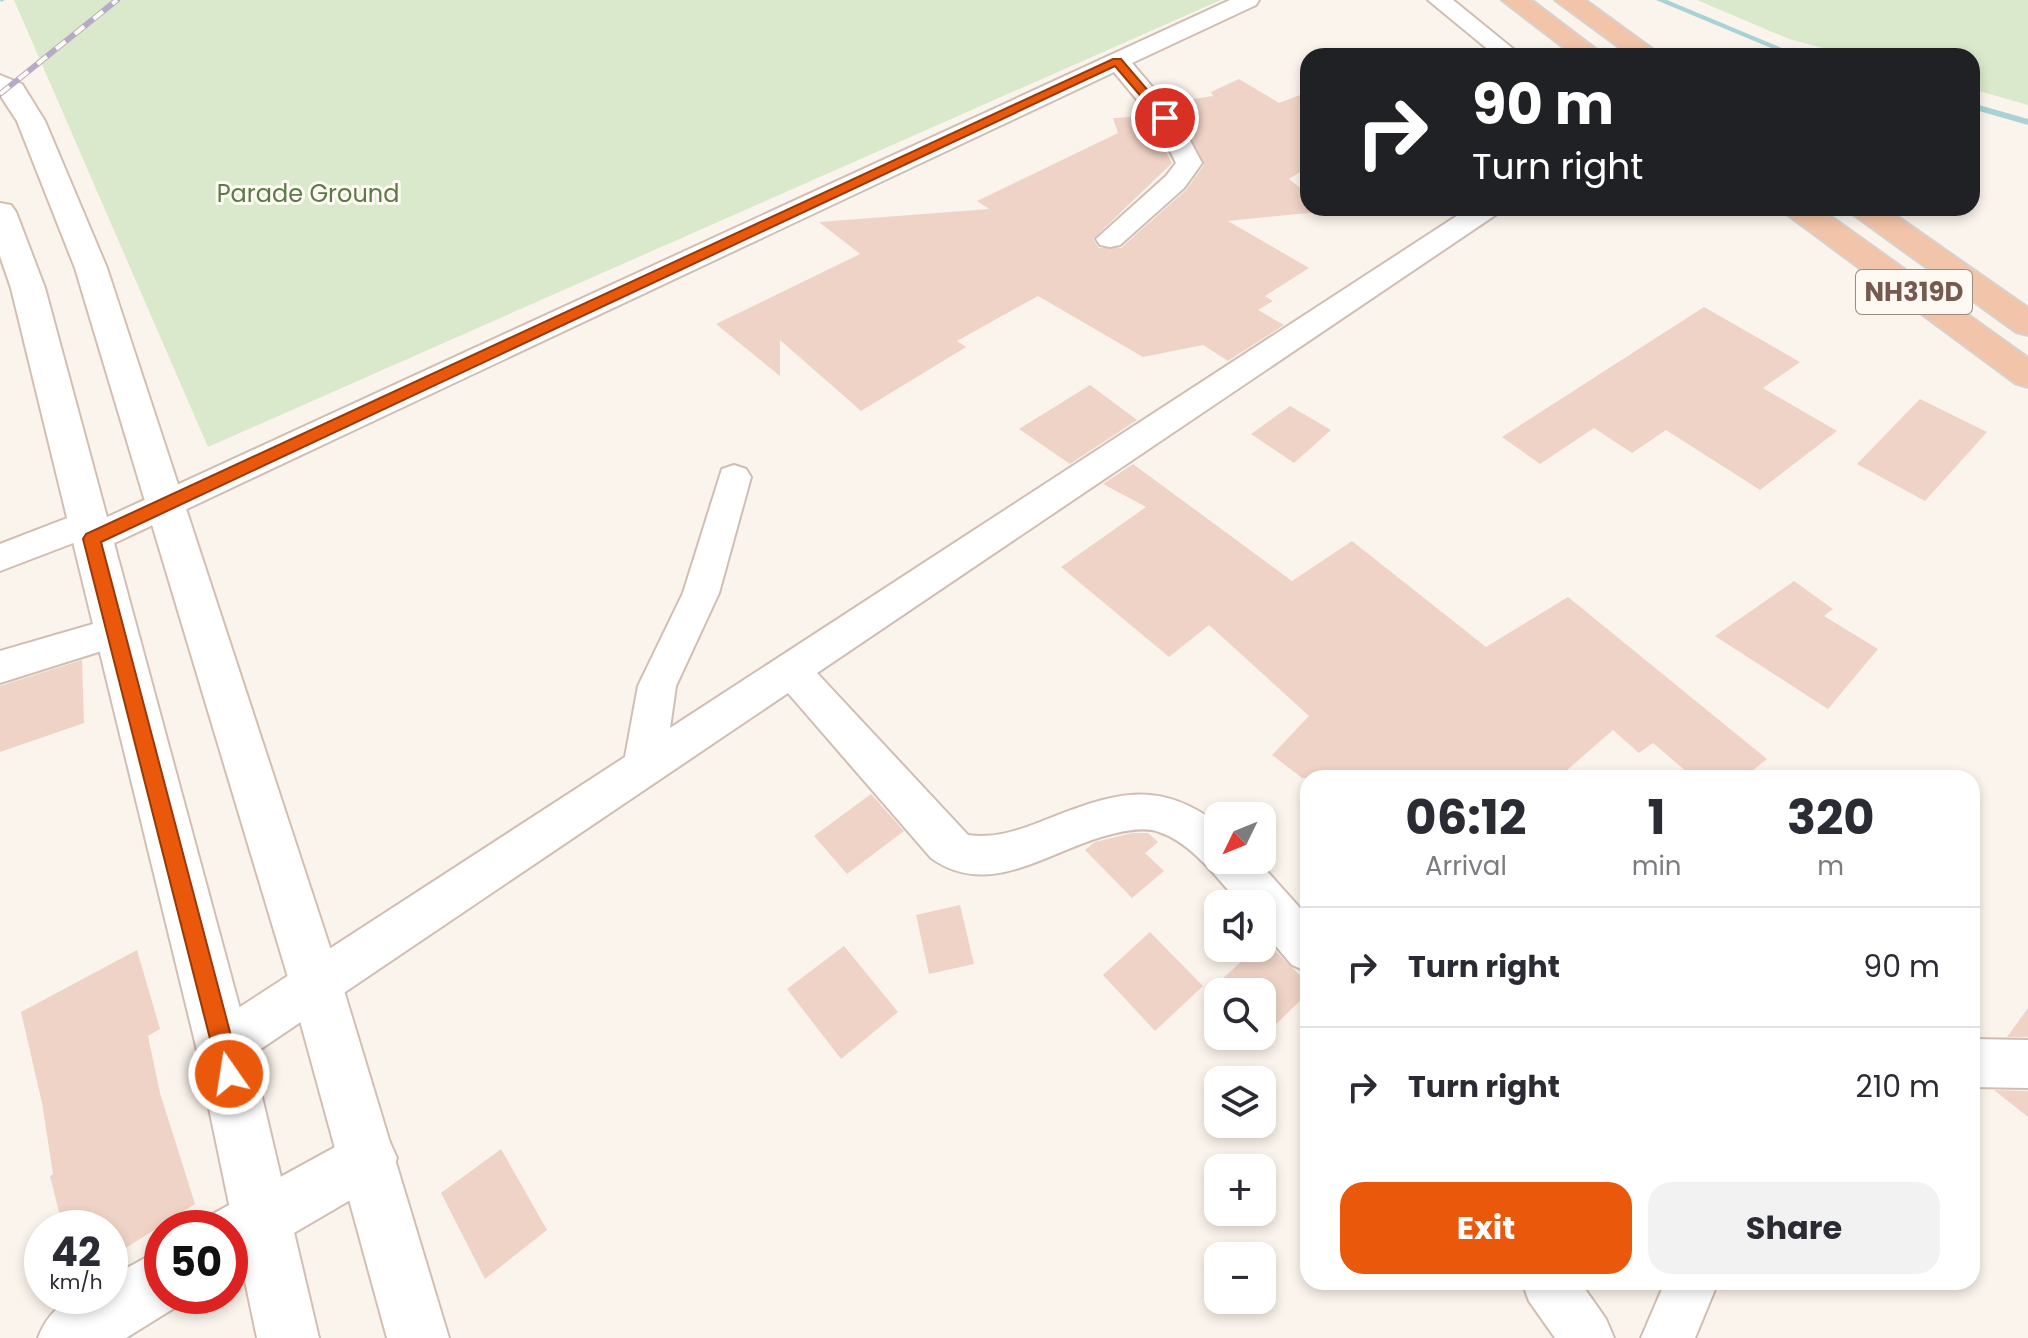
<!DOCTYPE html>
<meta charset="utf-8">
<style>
body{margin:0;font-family:Poppins,sans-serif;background:#f2f2f3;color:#2b2b33;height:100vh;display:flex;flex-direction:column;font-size:30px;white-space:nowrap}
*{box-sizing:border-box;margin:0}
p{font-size:26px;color:#7c7c81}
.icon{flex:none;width:44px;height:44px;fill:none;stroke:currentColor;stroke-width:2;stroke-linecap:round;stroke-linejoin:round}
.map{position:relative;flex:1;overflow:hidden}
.side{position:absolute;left:1300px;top:770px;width:680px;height:520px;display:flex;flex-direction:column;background:#fff;border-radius:24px;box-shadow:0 4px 12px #0003}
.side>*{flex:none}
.banner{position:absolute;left:1300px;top:48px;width:680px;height:168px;border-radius:24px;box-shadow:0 4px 12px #0003;background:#202124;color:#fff;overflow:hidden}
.needle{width:52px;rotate:227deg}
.controls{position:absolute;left:1204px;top:802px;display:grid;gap:16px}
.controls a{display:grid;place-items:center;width:72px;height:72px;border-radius:16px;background:#fff;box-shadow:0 4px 12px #0003;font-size:40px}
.speed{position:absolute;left:24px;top:1210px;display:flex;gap:16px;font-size:40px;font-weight:700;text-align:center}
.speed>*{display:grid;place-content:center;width:104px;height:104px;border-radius:50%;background:#fff;box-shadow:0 4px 12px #0003;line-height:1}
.speed small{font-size:20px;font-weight:400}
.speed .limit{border:12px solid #d22;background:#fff;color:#111}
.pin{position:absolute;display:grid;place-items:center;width:68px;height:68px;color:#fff;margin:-34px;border:4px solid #fff;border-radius:50%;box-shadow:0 2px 8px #0007}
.me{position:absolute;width:88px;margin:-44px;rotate:347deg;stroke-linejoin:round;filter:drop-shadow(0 0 6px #0008)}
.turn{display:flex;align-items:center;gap:28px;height:168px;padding:0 40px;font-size:36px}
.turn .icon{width:104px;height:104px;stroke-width:2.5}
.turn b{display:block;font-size:56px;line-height:68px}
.eta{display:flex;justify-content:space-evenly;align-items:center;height:136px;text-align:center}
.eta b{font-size:48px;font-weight:700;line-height:56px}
.primary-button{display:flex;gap:16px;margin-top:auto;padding:16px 40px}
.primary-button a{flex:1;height:92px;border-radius:24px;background:#ea580c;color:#fff;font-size:32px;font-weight:700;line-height:92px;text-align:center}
.primary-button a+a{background:#f2f2f3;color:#2b2b33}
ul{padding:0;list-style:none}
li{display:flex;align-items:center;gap:24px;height:120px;padding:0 40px;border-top:2px solid #e1e1e2}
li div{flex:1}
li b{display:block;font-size:30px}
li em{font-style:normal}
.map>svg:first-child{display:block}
</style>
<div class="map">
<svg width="2028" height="1338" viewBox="0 0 2028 1338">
<rect width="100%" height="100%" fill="#fbf4ec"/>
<g fill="#dae9cb">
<path d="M14,0H1221L208,447Z"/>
<path d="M1697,0H2028V105L1972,89V56H1852L1789,39Z"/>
</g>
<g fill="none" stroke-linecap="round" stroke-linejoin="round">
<g fill="#a8d2d6" fill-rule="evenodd">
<path d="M0,0H5L1,2Z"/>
<path d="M1656,0H1667L1801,56H1790Z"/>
<path d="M1972,103L2028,119V125L1972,109Z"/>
</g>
</g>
<g fill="#efd3c6">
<path d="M1239,79L1279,103L1308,92V167L1289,179L1308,194V208L1328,211L1228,221L1309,268L1265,296L1273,301L1258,310L1284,325L1228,361L1203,345L1143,357L1038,296L957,341L966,347L861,411L780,340V376L716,324L860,254L819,222L989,209L977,201L1118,133L1113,118L1146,116L1172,163L1093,239L1099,248H1121L1186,190L1204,165L1174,102L1213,96L1211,92Z"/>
<path d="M1704,307L1800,362L1763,388L1837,431L1760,490L1666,430L1632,453L1594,428L1540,464L1502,437Z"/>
<path d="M1090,385L1137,420L1070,464L1019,429Z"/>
<path d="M1920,399L1987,432L1925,501L1857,464Z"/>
<path d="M1290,406L1331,430L1294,463L1251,434Z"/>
<path d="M1133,464L1292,581L1352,541L1486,647L1568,597L1767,759L1743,778H1694L1653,743L1639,753L1613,730L1558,778H1302L1272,755L1309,716L1209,625L1169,657L1061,567L1146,507L1103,484Z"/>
<path d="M1794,581L1833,609L1824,616L1878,649L1828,709L1715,636Z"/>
<path d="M82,660L84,723L0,752V686Z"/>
<path d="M871,794L904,831L847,874L814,836Z"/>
<path d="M1132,833H1148L1158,842L1145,853L1164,871L1132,898L1085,850L1095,842Z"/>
<path d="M960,905L974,964L929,974L916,915Z"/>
<path d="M1150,932L1203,986L1155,1031L1103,975Z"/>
<path d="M1264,940L1308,983V993L1270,1030L1262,1022V992H1231L1220,981L1256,948H1262Z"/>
<path d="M844,946L898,1012L841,1059L787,989Z"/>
<path d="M137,950L160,1029L148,1036L160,1093L195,1204L110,1258V1228H63L50,1176L53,1174L42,1103L21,1012Z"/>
<path d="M2028,1008V1037H2007Z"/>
<path d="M1994,1090L2028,1091V1117Z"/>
<path d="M501,1149L547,1230L485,1279L441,1193Z"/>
</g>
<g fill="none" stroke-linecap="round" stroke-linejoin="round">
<defs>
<g id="minor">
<path d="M1230,0H1259L1256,5L1132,63L1177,116L1202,163L1184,188L1120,245L1110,247L1100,245L1096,239L1166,176L1176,163L1157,124L1114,72L104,548L92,552L80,548L76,542L0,571V544L88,510L100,514L103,519Z"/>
<path d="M1428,0H1453L1522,56H1496Z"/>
<path d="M1469,208H1500L1497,214L817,673L968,835C993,839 1017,831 1040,822C1107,796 1154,775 1218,824V860H1257L1308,917V972L1292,965L1262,930V904H1240C1219,880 1191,842 1159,832C1146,827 1129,830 1116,833C1054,846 992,902 931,858L788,693L240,1063L223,1070L206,1063L199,1046L206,1029L625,757L638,686L683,593L722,469L734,465L746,469L751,477L719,593L676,686L670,728Z"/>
<path d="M117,617L130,622L136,632L130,642L0,683V651Z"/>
<path d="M1972,1039L2028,1040V1088L1972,1087Z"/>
<path d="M1522,1282H1580L1606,1319L1614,1338H1555L1529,1301Z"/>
<path d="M1665,1282H1718L1695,1338H1641Z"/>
</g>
<g id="tertiary">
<path d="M368,1129L388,1138L397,1158L388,1178L251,1258L230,1267V1228H204L209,1216Z"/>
<path d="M162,1249V1296H186L184,1302L126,1338H38C52,1302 73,1296 110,1296V1277Z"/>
</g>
<g id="secondary">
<path d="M0,75L22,84L45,121L107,268L342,984L449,1338H387L290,984L75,268L17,121L0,95Z"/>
<path d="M0,203L11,205L16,212L45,288L250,1046L319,1338H257L196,1046L11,288L0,256Z"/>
</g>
<g id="trunk">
<path d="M1502,0H1531L1605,56H1575Z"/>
<path d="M1555,0H1585L1662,56H1631Z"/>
<path d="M1783,208H1819L2028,358V387L2015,383L1788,215Z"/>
<path d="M1849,208H1885L2028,308V335L2016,332L1854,215Z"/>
</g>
</defs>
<use href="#minor" stroke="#d0beb4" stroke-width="4"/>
<use href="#tertiary" stroke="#d0beb4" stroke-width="4"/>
<use href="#secondary" stroke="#d3beb2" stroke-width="4"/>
<use href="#trunk" stroke="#d9d1ce" stroke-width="4"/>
<use href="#minor" fill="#fff" fill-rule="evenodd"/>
<use href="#tertiary" fill="#fff" fill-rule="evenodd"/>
<use href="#secondary" fill="#fff" fill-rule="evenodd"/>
<use href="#trunk" fill="#f2c4a9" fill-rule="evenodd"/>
<defs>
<path id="rail" d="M0,94L117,0"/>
</defs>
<use href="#rail" stroke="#b6aac6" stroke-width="6"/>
<use href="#rail" stroke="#fef9f3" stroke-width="4" stroke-dasharray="12" stroke-linecap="butt"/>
</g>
<path fill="#ea580c" stroke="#983908" stroke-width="2" d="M1113,59H1121L1169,115V120H1161L1115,66L101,542L241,1074L237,1082L229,1086L221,1082L83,539L86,534Z"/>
<g text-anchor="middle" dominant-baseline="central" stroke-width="6" stroke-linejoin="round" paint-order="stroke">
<g font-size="24" fill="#5c7a49" stroke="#fef9f3">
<text x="308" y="193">Parade Ground</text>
</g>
<rect fill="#fef9f3" stroke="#9f8a81" stroke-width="2" x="1856" y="270" width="116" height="44" rx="6"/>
<g font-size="26" font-weight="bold" fill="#765a50">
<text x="1914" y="292">NH319D</text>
</g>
</g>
</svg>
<div class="controls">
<a><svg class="needle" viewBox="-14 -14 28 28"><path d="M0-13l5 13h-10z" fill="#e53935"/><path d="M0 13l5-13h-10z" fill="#7c7c81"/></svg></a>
<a><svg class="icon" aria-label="sound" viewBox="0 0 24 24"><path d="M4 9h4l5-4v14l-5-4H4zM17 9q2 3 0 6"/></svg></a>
<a><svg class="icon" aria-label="search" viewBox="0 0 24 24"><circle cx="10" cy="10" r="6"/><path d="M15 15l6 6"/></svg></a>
<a><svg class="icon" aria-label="layers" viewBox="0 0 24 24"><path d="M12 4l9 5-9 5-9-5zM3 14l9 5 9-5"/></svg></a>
<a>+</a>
<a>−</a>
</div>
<div class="speed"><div>42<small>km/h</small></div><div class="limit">50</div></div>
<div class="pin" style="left:1165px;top:118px;background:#d93025"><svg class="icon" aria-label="arrive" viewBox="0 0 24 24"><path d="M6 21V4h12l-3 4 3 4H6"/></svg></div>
<svg class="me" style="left:229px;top:1074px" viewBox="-20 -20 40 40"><circle r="17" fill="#ea580c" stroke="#fff" stroke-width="3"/><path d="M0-11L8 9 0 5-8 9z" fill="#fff"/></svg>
<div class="banner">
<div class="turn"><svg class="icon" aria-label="right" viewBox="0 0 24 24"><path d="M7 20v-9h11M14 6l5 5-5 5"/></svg><div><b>90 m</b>Turn right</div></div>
</div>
<section class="side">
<div class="eta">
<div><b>06:12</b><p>Arrival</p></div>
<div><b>1</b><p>min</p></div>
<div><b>320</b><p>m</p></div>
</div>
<ul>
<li><svg class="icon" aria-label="right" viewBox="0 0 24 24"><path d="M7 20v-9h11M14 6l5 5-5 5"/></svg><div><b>Turn right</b></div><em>90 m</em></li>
<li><svg class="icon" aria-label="right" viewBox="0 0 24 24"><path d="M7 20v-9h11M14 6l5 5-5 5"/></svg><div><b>Turn right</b></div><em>210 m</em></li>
</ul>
<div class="primary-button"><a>Exit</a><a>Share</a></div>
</section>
</div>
